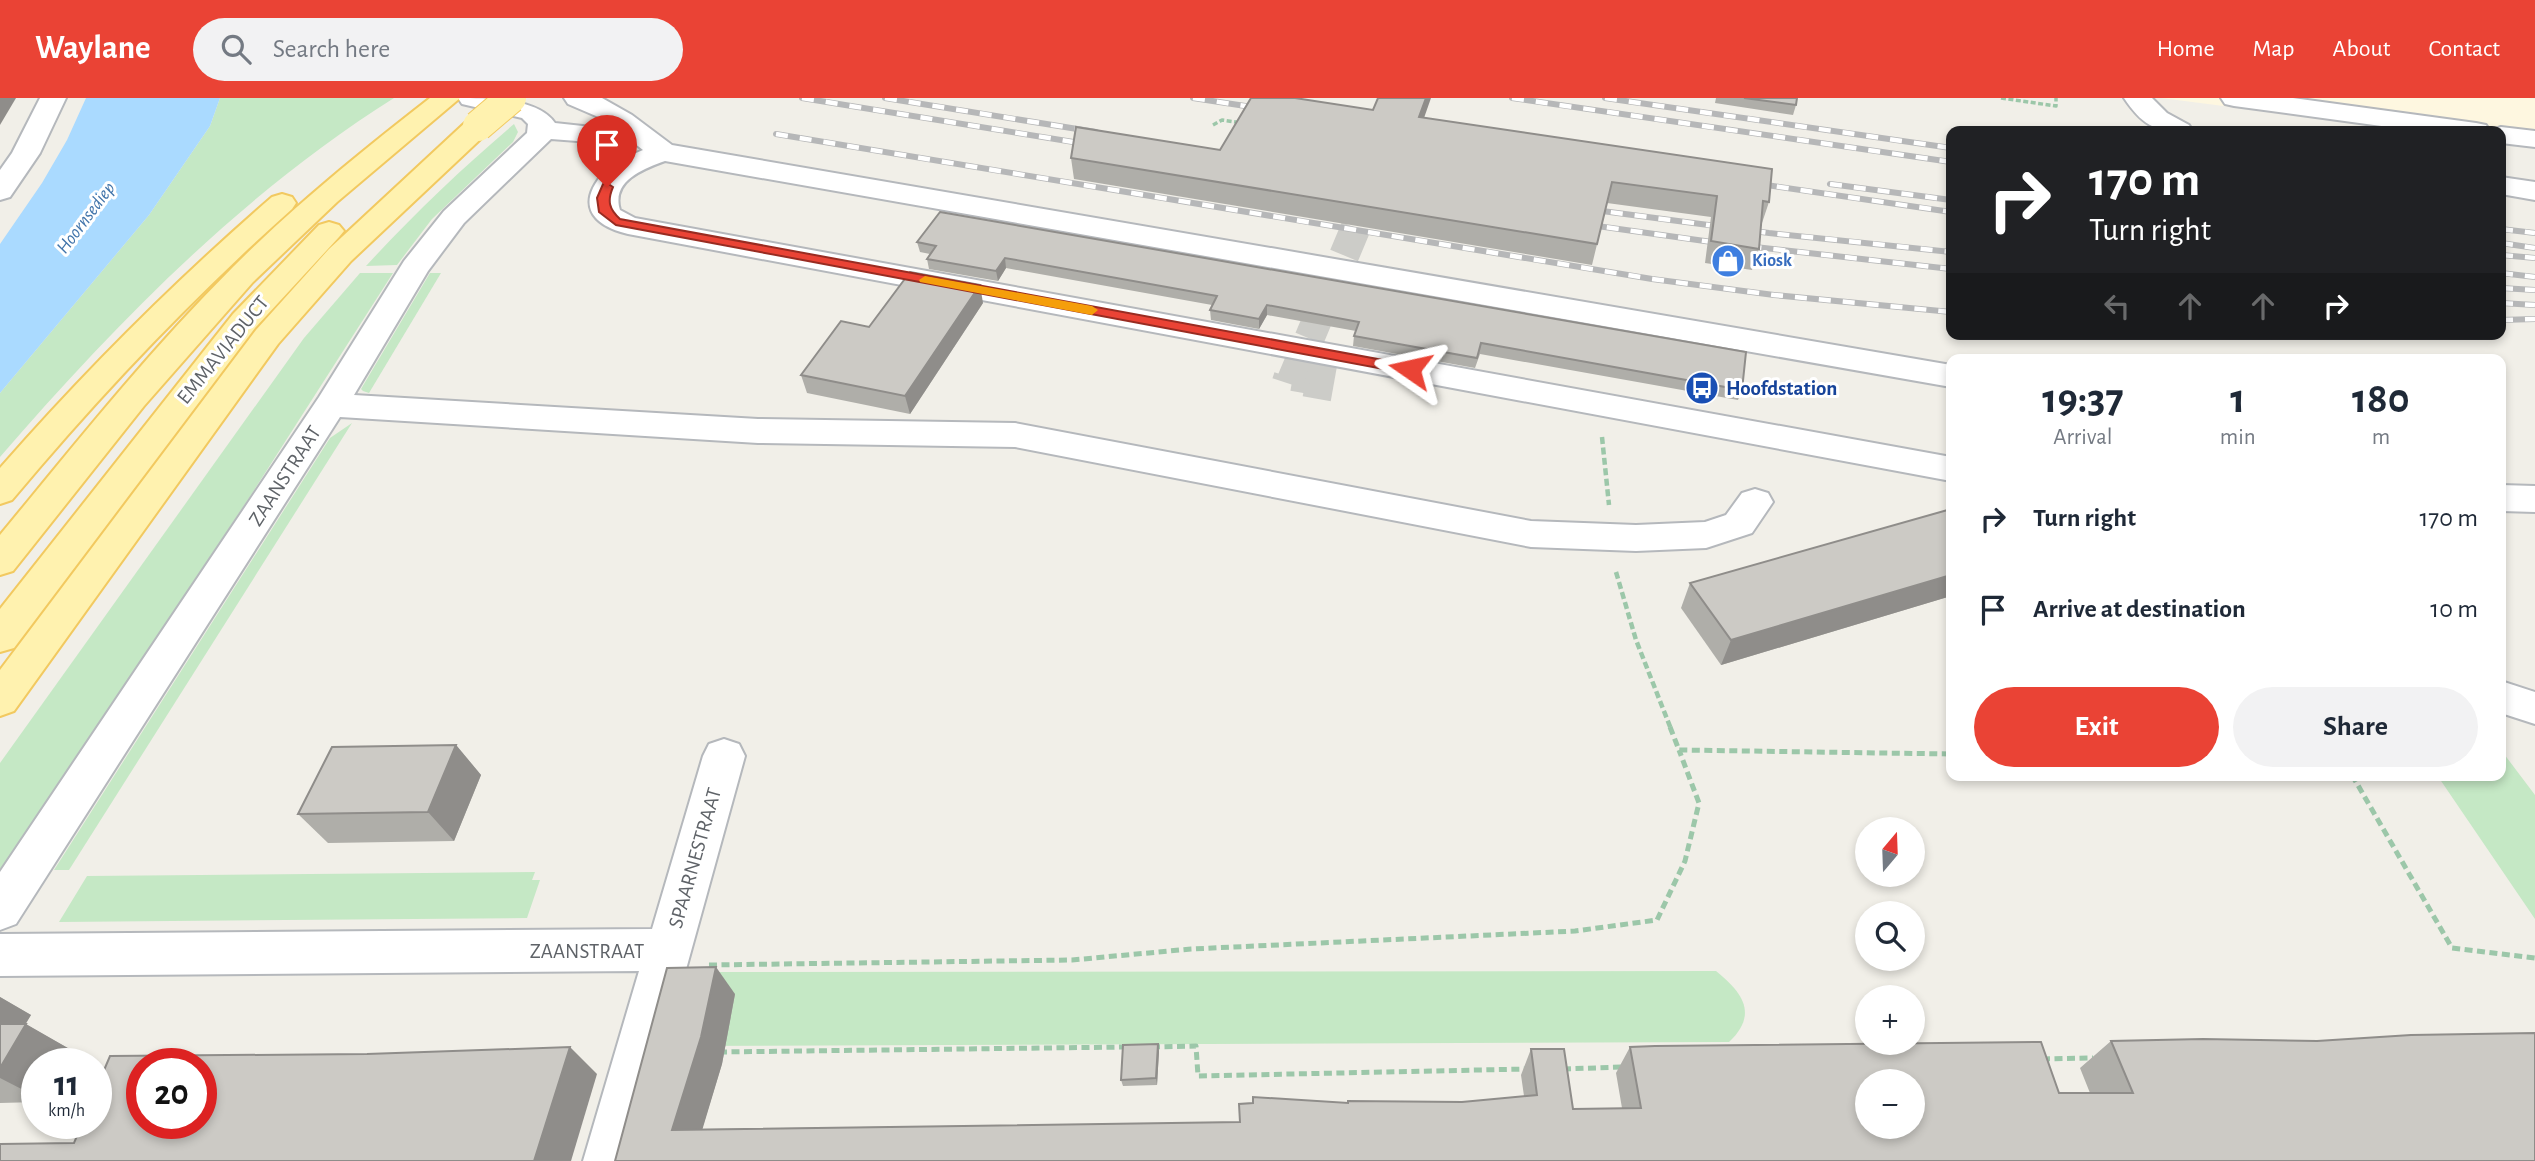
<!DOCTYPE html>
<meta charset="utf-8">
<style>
body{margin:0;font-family:"Alegreya Sans",sans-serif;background:#f2f2f3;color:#1f2937;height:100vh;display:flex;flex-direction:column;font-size:26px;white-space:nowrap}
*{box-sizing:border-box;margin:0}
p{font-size:23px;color:#747a83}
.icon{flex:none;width:38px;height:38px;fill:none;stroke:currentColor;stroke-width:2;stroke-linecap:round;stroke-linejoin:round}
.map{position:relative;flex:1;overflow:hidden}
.panel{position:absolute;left:1946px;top:256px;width:560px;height:427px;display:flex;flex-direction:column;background:#fff;border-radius:14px;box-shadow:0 4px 10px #0003}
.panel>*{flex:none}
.guide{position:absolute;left:1946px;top:28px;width:560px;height:214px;border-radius:14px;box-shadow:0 4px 10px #0003;background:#202124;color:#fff;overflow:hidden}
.needle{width:46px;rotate:19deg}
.buttons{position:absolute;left:1855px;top:719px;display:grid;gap:14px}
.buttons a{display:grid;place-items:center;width:70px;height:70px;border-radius:50%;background:#fff;box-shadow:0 4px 10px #0003;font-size:35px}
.speed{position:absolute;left:21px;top:950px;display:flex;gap:14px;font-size:35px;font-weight:700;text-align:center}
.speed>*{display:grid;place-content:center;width:91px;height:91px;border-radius:50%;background:#fff;box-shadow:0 4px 10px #0003;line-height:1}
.speed small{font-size:18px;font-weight:400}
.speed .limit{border:10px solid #d22;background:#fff;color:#111}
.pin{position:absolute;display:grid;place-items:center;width:60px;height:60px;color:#fff;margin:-72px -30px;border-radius:50% 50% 50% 0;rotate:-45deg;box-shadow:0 0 7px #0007}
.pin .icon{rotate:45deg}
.me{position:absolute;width:77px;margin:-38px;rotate:281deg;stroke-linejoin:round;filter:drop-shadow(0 0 5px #0008)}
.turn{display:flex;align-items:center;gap:24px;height:147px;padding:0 28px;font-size:32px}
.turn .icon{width:91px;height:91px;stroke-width:2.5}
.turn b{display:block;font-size:49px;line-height:60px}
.lanes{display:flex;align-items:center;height:66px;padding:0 28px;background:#0003;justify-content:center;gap:35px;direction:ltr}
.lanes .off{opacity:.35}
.eta{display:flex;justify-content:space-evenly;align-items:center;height:119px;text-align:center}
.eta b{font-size:42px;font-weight:700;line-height:49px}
.primary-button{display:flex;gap:14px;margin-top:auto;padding:14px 28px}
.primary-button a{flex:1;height:80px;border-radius:42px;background:#ea4335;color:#fff;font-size:28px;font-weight:700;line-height:80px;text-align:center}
.primary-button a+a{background:#f2f2f3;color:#1f2937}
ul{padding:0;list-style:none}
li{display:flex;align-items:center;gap:21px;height:91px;padding:0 28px}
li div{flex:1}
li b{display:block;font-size:26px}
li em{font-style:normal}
header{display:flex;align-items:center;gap:42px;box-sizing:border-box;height:98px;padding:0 35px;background:#ea4335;color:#fff}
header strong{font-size:33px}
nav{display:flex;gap:38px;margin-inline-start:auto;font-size:24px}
.search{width:490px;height:63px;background:#f2f2f3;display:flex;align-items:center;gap:18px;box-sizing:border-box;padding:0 24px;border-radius:38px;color:#747a83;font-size:26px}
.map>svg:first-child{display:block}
</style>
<header>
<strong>Waylane</strong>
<div class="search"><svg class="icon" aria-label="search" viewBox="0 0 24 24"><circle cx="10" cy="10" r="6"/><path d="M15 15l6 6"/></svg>Search here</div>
<nav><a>Home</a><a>Map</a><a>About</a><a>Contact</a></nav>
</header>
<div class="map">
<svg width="2535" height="1063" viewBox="0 0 2535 1063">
<rect width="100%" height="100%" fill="#f1efe8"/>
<path fill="#fef7e0" d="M2161,0H2529L2535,1V48L2501,44V33H2418Z"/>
<g fill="#c5e8c5">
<path d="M220,0H394C243,95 116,225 0,359V295L149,117L210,28Z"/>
<path d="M514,26L518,34L513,44L432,121L397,167L366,168C413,117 461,71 514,26Z"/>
<path d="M360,175H393L251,397L3,771L0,770V665L304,240Z"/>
<path d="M430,175H441L369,295L363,293L361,291Z"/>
<path d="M352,325L69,772H54L330,340Z"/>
<path d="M2501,652L2535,697V821L2437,677H2501Z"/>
<path d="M535,774L532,782H540L527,820L59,824L87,778Z"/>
<path d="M1716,873C1742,894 1759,916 1729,944L670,948L691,874Z"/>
</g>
<path fill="#aadaff" d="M86,0H220L210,28L149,117L0,295V146L42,85L67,42Z"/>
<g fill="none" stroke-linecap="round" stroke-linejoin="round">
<g stroke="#ccccc8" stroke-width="30" stroke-dasharray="30 15" stroke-linecap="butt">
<path d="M1293,278L1316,282"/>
<path d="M1292,282L1410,0"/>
</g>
<g stroke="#ccccc8" stroke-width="37" stroke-dasharray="37 18" stroke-linecap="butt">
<path d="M1306,280L1334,285"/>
<path d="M1290,286L1292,280"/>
</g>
<defs>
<g id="minor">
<path d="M40,0H66L40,55L10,99L0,102V72L12,55Z"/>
<path d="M458,0C488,0 538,0 555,25L592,29L622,43L629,58L643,52L603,21L568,6L564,0H602L632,17L672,47L1951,267V289L665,63C643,71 611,83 620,112L635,120L1951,359V383L628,136C590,127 576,105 605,73L600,54L577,43L551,41L464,125L428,173L354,297L758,321L1015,325L1531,423L1636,427L1705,424L1726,417L1742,395L1755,391L1768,395L1773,404L1752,435L1706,450L1636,453L1531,449L1015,349L758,345L340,319L16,826L0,832V774L319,299L404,163L444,113L527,35L528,26L522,20L462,6Z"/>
<path d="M2124,0H2152L2167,15L2189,27L2193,33C2158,35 2144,30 2124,0Z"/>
<path d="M2221,0H2293L2476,25L2486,27L2490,33H2418L2234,8L2225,6Z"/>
<path d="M2501,29L2535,33V49L2501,45V33H2490Z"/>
<path d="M2501,79L2535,84V102L2501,96Z"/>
<path d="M2501,387L2535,388V414L2501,413Z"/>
<path d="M2501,583L2535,594V626L2501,615Z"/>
<path d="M724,641L739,646L745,658L633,1063H583L639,873L0,878V836L652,831L703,658L709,646Z"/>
</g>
<g id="major">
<path d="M430,0H460L337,104L253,184L144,308L13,473L0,477V437C75,346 149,253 233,169C294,108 362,53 430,0Z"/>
<path d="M478,20L488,22L492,28L488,34L351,163L278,246L14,613L0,618V572L256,232L329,151L468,22Z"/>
<path d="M282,96L292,99L296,105L292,111C191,201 99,298 12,402L0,406V370C85,273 175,183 272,99Z"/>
<path d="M329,124L339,127L344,133L339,139L255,230L14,550L0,554V511L233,216L319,127Z"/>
</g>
</defs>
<use href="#minor" stroke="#b5b8bc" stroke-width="4"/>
<use href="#major" stroke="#f2c960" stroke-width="4"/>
<g stroke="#9cc7a9" stroke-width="3.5" stroke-dasharray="5 2.5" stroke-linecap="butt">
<path d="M2001,0L2056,8V0"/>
<path d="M1213,27L1222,22L1242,25"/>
</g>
<g stroke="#9cc7a9" stroke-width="4.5" stroke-dasharray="7 3.5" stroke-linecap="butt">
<path d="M1602,339L1609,407"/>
<path d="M1616,474L1636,542L1671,631"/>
</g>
<g stroke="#9cc7a9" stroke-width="5" stroke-dasharray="8 4.5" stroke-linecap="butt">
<path d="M1670,629L1679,652L1951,656"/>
<path d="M2352,677L2452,850L2535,860"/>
<path d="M709,867L1072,862L1191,851L1575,833L1657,822L1685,763L1699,705L1679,652"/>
<path d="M1152,949L1196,948L1198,978L1526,971"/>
<path d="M719,954L1126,949"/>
<path d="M2042,961L2093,960"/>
<path d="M1563,971L1624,969"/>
</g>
<use href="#minor" fill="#fff" fill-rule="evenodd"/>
<use href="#major" fill="#fff2af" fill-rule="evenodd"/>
<defs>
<g id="rail">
<path d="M802,0L1092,47"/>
<path d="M885,0L1096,34"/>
<path d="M1193,0L1265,11"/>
<path d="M1512,0L1951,64"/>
<path d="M1605,0L1951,50"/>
<path d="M776,36L1652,181L1774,197L1951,214"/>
<path d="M1753,85L1951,114"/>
<path d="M1830,86L1951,102"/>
<path d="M1587,111L1769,135L1951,154"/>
<path d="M1583,126L1719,145L1951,171"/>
<path d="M2501,131L2535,135"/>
<path d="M2501,145L2535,150"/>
<path d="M2501,157L2535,160"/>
<path d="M2501,175L2535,179"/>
<path d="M2501,190L2535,192"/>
<path d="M2501,205L2535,207"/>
<path d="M2501,222L2535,221"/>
</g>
</defs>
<use href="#rail" stroke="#b6b7b8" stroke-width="6"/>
<use href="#rail" stroke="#fff" stroke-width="4.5" stroke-dasharray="12" stroke-linecap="butt"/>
<defs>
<path id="major-bridge" d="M478,28L511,0"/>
</defs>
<use href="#major-bridge" stroke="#f2c960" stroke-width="32" stroke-linecap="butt"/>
<use href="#major-bridge" stroke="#fff2af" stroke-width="30"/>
</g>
<g fill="#afaea9">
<path d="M1716,0H1797L1796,7L1793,17L1715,5Z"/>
<path d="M1373,12L1424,19L1769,104L1762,125H1761L1759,151L1752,172L1705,165L1711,119L1607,105L1592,167L1074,81L1071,60L1220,52Z"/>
<path d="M917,144L1742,292L1738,302L1480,256L1475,270L1353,248L1354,238L1356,233L1267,217L1259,231L1211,222L1210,212L1212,207L1006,170L998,183L929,171L927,161L930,156L920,154Z"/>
<path d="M983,205L910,316L807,295L801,277L869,229Z"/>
<path d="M1951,411V498L1721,567L1681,510L1690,485Z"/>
<path d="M456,647L481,677L454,743L328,745L298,716Z"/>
<path d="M735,896L722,966L702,1031L1240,1024L1347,1005L1462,1004L1524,998L1521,977L1531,951L1573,1011L1622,1010L1616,975L1630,949L2059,995H2090L2080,970L2111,943L2535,1063H615Z"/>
<path d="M0,899L31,917L25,926L73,953L37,966V1004L0,1005Z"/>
<path d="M1159,953L1157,987L1123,988L1121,982Z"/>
</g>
<g fill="#8f8d8a">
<path d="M0,0H16L0,27Z"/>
<path d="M1426,0H1431L1417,40L1419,19Z"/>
<path d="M1005,160L1006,170L998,183L996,173Z"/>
<path d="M980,187L983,205L910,316L905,298Z"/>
<path d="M1267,207V217L1259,231V221Z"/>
<path d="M1951,477V498L1721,567L1731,542Z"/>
<path d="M456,647L481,677L454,743L428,714Z"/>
<path d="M716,869L735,896L722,966L695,1056L672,1032Z"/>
<path d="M0,899L31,917L9,954L0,948Z"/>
<path d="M26,926L73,953L66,966H37V999L0,980V970Z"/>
<path d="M1158,946L1159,953L1157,987L1156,980Z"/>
<path d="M570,949L597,976L571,1063H534Z"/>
</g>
<g fill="#cccac5" stroke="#8f8d8a" stroke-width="2" fill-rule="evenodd">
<path d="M1251,0H1295L1373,12L1378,0H1426L1419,19L1772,71L1769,104L1763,103L1759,151L1711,143L1717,98L1612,84L1597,146L1071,60L1076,29L1220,52Z"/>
<path d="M1744,0H1797L1796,7Z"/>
<path d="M940,114L1746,254L1742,292L1481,245L1477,260L1354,238L1359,224L1267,207L1259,221L1210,212L1217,198L1005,160L996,173L927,161L936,148L917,144Z"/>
<path d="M910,174L980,187L905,298L801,277L841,223L869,229Z"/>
<path d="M1951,411V477L1731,542L1690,485Z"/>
<path d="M456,647L428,714L298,716L332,649Z"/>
<path d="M716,869L701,939L672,1032L1240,1024L1239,1006L1253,1005V999L1348,1005V1003L1462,1004L1537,997L1531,951H1564L1573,1011L1641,1010L1630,949L1655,948L2041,944L2059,995H2133L2111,943L2203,941L2317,943L2411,937L2535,935V1063H615L667,870ZM1867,984H1913V1029H1867Z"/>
<path d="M0,926H26L0,970Z"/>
<path d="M1158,946L1156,980L1121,982L1123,947Z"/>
<path d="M570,949L534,1063H0V1046L74,1045L82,1026H96V991L110,958L367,956ZM142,966H201V1026H142Z"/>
</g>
<path fill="#ea4335" stroke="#982c22" stroke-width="2" d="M607,85L613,89C607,103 609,111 620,121L1410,267L1417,271L1410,276L616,127L599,114L597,100L603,86Z"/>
<path fill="#f59e0b" d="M925,178L1092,208L1098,212L1092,217L920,184L919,182Z"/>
<defs>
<symbol id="shop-disc" viewBox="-11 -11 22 22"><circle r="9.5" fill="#3f7fe0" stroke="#fff"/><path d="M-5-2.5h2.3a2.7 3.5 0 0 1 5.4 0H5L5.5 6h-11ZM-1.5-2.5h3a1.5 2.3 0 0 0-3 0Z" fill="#fff"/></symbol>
<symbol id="bus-disc" viewBox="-11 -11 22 22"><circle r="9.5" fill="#1a4fb4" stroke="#fff"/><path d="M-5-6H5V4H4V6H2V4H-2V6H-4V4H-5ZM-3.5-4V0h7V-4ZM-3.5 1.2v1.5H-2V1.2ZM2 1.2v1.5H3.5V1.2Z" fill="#fff"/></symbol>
</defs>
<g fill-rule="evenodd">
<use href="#shop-disc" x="1709" y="144" width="38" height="38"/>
<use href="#bus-disc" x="1683" y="271" width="38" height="38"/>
</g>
<g text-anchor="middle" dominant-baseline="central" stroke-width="6" stroke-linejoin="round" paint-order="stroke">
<g font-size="18" font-weight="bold" fill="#366cbe" stroke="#fff" text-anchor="start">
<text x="1752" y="163">Kiosk</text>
</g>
<g font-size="19" font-style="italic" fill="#4174aa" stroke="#fff">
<text transform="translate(86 120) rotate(-53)">Hoornsediep</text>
</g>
<g font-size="21" fill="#5f6368" stroke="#fff">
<text transform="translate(223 252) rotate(-51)">EMMAVIADUCT</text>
<text transform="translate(285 378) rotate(-57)">ZAANSTRAAT</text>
<text transform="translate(695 760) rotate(-74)">SPAARNESTRAAT</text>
<text x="587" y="853">ZAANSTRAAT</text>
</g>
<g font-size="21" font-weight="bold" fill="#164399" stroke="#fff" text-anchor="start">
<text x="1726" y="290">Hoofdstation</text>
</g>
</g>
</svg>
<div class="buttons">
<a><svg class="needle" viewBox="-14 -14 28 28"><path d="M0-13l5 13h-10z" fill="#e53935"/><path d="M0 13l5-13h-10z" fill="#747a83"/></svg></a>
<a><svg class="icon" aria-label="search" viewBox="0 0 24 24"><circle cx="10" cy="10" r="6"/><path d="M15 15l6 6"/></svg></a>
<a>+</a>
<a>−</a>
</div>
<div class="speed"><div>11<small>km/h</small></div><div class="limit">20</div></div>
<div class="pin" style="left:607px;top:89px;background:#d93025"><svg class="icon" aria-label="arrive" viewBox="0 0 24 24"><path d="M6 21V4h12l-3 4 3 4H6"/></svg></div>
<svg class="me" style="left:1410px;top:271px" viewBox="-20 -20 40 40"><path d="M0-17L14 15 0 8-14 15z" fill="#ea4335" stroke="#fff" stroke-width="4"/></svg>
<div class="guide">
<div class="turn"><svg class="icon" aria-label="right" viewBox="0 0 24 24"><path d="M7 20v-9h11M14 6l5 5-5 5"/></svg><div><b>170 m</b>Turn right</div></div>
<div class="lanes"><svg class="icon off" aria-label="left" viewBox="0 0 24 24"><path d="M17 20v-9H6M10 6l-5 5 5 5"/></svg><svg class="icon off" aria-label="ahead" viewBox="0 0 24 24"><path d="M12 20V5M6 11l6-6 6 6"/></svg><svg class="icon off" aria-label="ahead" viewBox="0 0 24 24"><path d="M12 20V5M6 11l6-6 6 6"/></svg><svg class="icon" aria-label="right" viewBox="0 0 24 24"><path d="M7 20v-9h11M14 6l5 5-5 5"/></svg></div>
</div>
<section class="panel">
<div class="eta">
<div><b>19:37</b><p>Arrival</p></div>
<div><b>1</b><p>min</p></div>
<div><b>180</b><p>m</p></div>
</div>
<ul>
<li><svg class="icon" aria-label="right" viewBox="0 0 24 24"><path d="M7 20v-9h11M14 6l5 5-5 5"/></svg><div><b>Turn right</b></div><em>170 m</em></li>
<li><svg class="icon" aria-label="arrive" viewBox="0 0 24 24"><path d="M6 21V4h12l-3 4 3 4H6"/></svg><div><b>Arrive at destination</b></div><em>10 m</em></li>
</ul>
<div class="primary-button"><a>Exit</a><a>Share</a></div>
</section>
</div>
